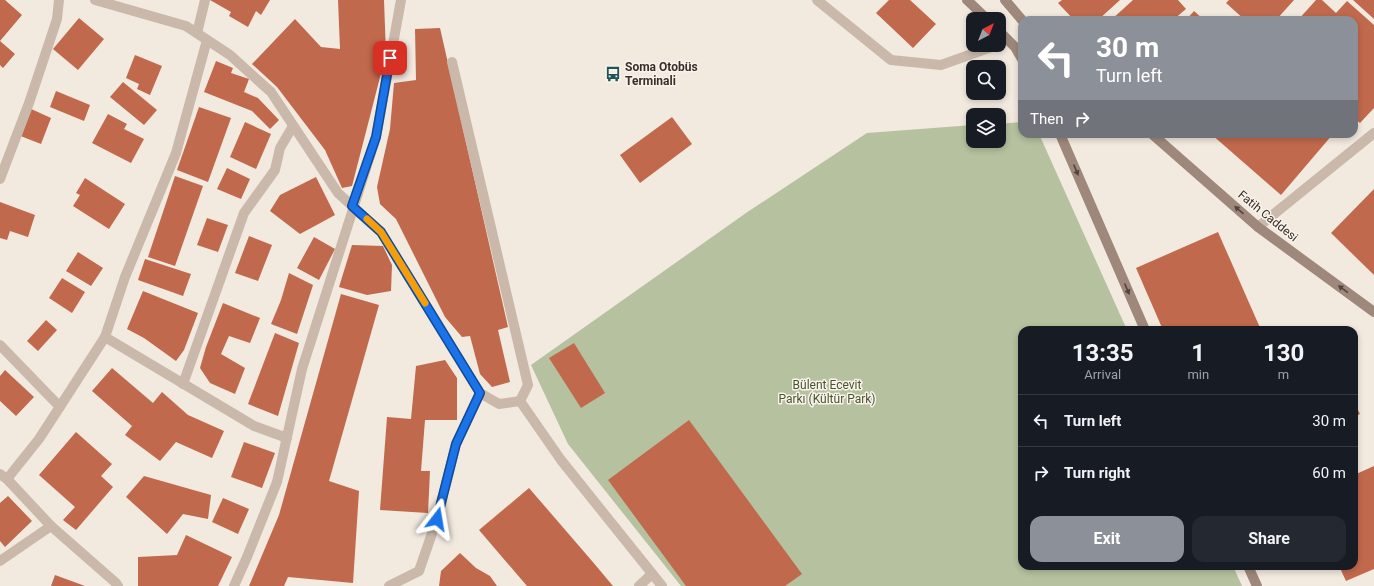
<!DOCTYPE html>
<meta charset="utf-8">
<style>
body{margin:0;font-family:Roboto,sans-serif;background:#242831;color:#f1f3f6;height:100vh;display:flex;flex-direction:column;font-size:15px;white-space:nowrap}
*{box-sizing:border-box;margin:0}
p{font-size:13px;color:#9ea1a6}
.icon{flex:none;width:22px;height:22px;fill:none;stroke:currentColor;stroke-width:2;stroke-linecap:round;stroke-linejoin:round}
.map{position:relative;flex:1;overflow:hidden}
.drawer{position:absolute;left:1018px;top:326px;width:340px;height:244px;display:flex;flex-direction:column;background:#171b24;border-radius:12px;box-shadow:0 2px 6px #0003}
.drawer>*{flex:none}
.hud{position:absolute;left:1018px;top:16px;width:340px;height:122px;border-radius:12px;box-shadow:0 2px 6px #0003;background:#8c9099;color:#fff;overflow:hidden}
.needle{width:26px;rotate:42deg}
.fabs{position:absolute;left:966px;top:12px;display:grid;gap:8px}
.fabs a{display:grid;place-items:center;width:40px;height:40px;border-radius:8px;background:#171b24;box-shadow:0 2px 6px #0003;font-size:20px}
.pin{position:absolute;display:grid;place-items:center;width:34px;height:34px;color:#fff;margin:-17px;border-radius:8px;box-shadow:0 2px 6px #0006}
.me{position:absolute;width:44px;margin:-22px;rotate:14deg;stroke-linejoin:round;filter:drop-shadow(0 0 3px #0008)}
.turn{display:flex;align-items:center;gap:14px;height:84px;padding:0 12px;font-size:18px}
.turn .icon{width:52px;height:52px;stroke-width:2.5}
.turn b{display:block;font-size:28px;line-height:34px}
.then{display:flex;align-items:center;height:38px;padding:0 12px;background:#0003;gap:8px;font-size:15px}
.eta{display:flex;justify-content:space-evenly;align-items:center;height:68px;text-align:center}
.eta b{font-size:24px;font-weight:700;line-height:28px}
.primary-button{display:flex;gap:8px;margin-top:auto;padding:8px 12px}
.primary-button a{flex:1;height:46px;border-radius:12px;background:#8c9099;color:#fff;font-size:16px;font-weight:700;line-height:46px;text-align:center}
.primary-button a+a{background:#242831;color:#f1f3f6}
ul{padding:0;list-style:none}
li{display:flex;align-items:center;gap:12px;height:52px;padding:0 12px;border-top:1px solid #363941}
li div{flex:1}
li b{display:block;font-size:15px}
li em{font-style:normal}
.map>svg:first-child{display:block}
</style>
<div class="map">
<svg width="1374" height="586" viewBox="0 0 1374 586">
<rect width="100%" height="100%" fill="#f2e9df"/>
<path fill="#b5c19f" d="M1022,122V134H1039L1127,330H1022V566H1233L1242,586H681L568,444L531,365L746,213L867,133L973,125V141H999V124Z"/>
<g fill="#c1694d">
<path d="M0,0H5L22,15L0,41L15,54L3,68L0,65Z"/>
<path d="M210,0H270L261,15L256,11L248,27L229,16L231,12Z"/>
<path d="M338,0H384L386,54L352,186L342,188L325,150L277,87L252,64L295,19L321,47L340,49Z"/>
<path d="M889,0H910L936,24L913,48L876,13Z"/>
<path d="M1062,0H1120L1098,20H1074L1058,3Z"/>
<path d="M1133,0H1178L1186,9L1173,20H1111Z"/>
<path d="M1229,0H1294L1276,20H1245L1226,3Z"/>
<path d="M1316,0H1322L1336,13L1347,1L1374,25V108L1360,123L1354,118V20H1298Z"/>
<path d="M1353,0H1374V19Z"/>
<path d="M1194,11L1204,20H1186Z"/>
<path d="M79,18L104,39L78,70L53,49Z"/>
<path d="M440,28L508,327L498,330L510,382L492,387L480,374L470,336L462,337L445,317L396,219L380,204L377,187L390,129L394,83L416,80L415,29Z"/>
<path d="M135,55L162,66L150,95L137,89L139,84L126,78Z"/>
<path d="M216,61L233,68L231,73L249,79L244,92L258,98L279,120L270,129L252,111L204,92Z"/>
<path d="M123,82L157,110L144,125L110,97Z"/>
<path d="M56,91L90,105L84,121L50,107Z"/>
<path d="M199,107L231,118L208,182L177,170Z"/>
<path d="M29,108L51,118L41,144L18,135Z"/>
<path d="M108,114L127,124L124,129L144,139L131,163L92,143Z"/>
<path d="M672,117L692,144L640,183L620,155Z"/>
<path d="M245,122L271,134L256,169L230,157Z"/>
<path d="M1211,134H1333L1281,195Z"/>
<path d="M227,168L250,179L241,199L217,189Z"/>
<path d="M175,176L203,186L175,266L148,257Z"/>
<path d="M316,177L335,215L300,234L270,211L280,195Z"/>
<path d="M85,178L125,204L109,229L73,206L80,195L76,193Z"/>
<path d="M1374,189V275L1331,233Z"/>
<path d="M0,202L35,215L28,237L10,231L7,240L0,238Z"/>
<path d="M207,218L228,225L218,252L197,245Z"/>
<path d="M1218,232L1261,330H1163L1136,268Z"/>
<path d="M249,236L272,245L258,281L235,273Z"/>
<path d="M314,237L335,249L319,280L297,268Z"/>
<path d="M352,245L383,246L392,265L391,291L367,295L339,287Z"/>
<path d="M78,252L103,268L91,286L66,271Z"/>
<path d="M145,259L191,274L183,296L138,280Z"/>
<path d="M289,273L313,285L297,334L271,324L281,300Z"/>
<path d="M62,278L85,292L72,313L49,298Z"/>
<path d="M143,291L198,313L184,350L176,361L144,338L127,329Z"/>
<path d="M341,294L379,305L329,481L359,491L353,583L288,577L284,586H249L279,515Z"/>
<path d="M223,303L260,318L250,343L229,336L221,354L245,368L235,394L210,383L200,368L206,347Z"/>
<path d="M46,320L57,330L38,351L27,341Z"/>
<path d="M275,333L299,343L278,416L248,404Z"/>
<path d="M574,343L605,393L581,408L549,358Z"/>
<path d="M445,360L457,378V420H425L421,471H430L428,513L380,510L387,417L411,419L416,366Z"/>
<path d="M112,368L153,403L162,392L188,415L224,431L212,458L176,442L160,461L125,435L132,426L92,391Z"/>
<path d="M5,370L34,397L16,416L0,401V376Z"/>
<path d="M1354,402L1360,414L1354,417Z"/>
<path d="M689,420L802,574L785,586H686L608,480Z"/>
<path d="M76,432L112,464L101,476L113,487L76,530L63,520L75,507L39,475Z"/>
<path d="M244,442L275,453L262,488L231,477Z"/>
<path d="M1374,466V569L1346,581L1339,566H1354V475Z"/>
<path d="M144,476L211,495L208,519L183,514L167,534L126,497Z"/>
<path d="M529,488L592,561L613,586H527L479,530Z"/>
<path d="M8,496L32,521L5,547L0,541V503Z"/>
<path d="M223,498L249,509L238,534L212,522Z"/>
<path d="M186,535L232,557L218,586H138V557L177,555Z"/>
<path d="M460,553L476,568L490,576L497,586H439L441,571Z"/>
<path d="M55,575L85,586H51Z"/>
</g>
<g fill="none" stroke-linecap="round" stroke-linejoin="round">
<path stroke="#cab9ab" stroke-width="10" d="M817,0L891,60L941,65L997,45"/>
<g stroke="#cab9ab" stroke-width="10">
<path d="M95,0L186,26L230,55L271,92L338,193L381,232L480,393L499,404L520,401L561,460L662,586"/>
<path d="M197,33L205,0"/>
<path d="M452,62L528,385L520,401"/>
<path d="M0,179L29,103L57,19L59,0"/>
<path d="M1258,227L1374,133"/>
<path d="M105,337L254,426L287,438"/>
<path d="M0,345L60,407"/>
<path d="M183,384L244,213L275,170L280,148L293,126"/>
<path d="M0,474L7,479L51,526L116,583L118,586"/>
<path d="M7,479L39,439L105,337L125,277L176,153L207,40"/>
<path d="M0,561L51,526"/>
<path d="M234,586L247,557L277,482L302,369L376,137L401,0"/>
<path d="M389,586L419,571L437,519L456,444L480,393"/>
<path d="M639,586L652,574"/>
</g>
<g stroke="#9e887c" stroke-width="10">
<path d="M967,0L987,19"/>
<path d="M1005,0L1022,20"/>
<path d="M999,31L1015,47L1022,59"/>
<path d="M1060,134L1145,330"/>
<path d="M1152,134L1258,227L1374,312"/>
<path d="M1248,566L1257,586"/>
</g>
</g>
<defs><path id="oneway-solid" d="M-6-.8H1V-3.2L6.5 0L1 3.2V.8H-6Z"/></defs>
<g fill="#52443e">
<use href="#oneway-solid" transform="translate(1076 170) rotate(67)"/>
<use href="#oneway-solid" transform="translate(1239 210) rotate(-139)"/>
<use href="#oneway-solid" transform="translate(1127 289) rotate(66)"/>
<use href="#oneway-solid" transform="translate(1343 289) rotate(-144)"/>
</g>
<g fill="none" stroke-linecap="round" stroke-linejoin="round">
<defs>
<path id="route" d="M390,58L376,137L352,206L381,232L480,393L456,444L437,519"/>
</defs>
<use href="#route" stroke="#114b97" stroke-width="10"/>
<use href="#route" stroke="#1a73e8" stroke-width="7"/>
<path stroke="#f59e0b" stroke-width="7" d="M367,219L381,232L425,303"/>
</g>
<defs>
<symbol id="bus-bare" viewBox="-9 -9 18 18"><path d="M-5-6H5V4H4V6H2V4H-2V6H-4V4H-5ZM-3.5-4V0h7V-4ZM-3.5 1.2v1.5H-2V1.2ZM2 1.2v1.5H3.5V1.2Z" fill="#215458" stroke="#f9f3eb" stroke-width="2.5" paint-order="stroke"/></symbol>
</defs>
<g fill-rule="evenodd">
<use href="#bus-bare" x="602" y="63" width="22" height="22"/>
</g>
<g text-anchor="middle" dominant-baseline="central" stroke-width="3" stroke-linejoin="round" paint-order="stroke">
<g font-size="12" font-weight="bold" fill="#382e2a" stroke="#f9f3eb" text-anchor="start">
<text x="625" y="67">Soma Otobüs<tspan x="625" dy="14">Terminali</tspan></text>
</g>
<g font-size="12" fill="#382e2a" stroke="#f9f3eb">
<text transform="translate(1268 216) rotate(39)">Fatih Caddesi</text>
</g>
<g font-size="12" fill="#47552e" stroke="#f9f3eb">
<text x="827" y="385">Bülent Ecevit<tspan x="827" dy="14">Parkı (Kültür Park)</tspan></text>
</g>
</g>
</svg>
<div class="fabs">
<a><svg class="needle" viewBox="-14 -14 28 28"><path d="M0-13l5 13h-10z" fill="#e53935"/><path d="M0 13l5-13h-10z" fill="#9ea1a6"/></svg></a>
<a><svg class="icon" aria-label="search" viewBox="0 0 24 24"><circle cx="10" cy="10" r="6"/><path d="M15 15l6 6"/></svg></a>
<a><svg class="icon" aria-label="layers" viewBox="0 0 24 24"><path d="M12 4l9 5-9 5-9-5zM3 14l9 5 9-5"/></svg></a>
</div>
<div class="pin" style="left:390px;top:58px;background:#d93025"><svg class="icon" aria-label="arrive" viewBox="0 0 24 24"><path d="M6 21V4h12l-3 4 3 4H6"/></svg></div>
<svg class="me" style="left:437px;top:519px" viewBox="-20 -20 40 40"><path d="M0-17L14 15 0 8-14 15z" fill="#1a73e8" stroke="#fff" stroke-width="4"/></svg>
<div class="hud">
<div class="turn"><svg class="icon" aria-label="left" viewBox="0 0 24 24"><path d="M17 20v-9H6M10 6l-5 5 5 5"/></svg><div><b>30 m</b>Turn left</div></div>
<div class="then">Then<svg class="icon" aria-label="right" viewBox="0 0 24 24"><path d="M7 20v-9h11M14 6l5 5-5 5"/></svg></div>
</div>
<section class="drawer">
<div class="eta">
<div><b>13:35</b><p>Arrival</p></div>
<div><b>1</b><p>min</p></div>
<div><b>130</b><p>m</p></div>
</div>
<ul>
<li><svg class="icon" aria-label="left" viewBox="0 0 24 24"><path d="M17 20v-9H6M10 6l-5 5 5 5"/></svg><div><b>Turn left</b></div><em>30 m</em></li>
<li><svg class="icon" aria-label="right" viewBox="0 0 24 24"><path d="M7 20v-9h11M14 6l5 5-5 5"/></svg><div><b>Turn right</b></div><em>60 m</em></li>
</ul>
<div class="primary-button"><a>Exit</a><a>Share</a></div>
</section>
</div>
